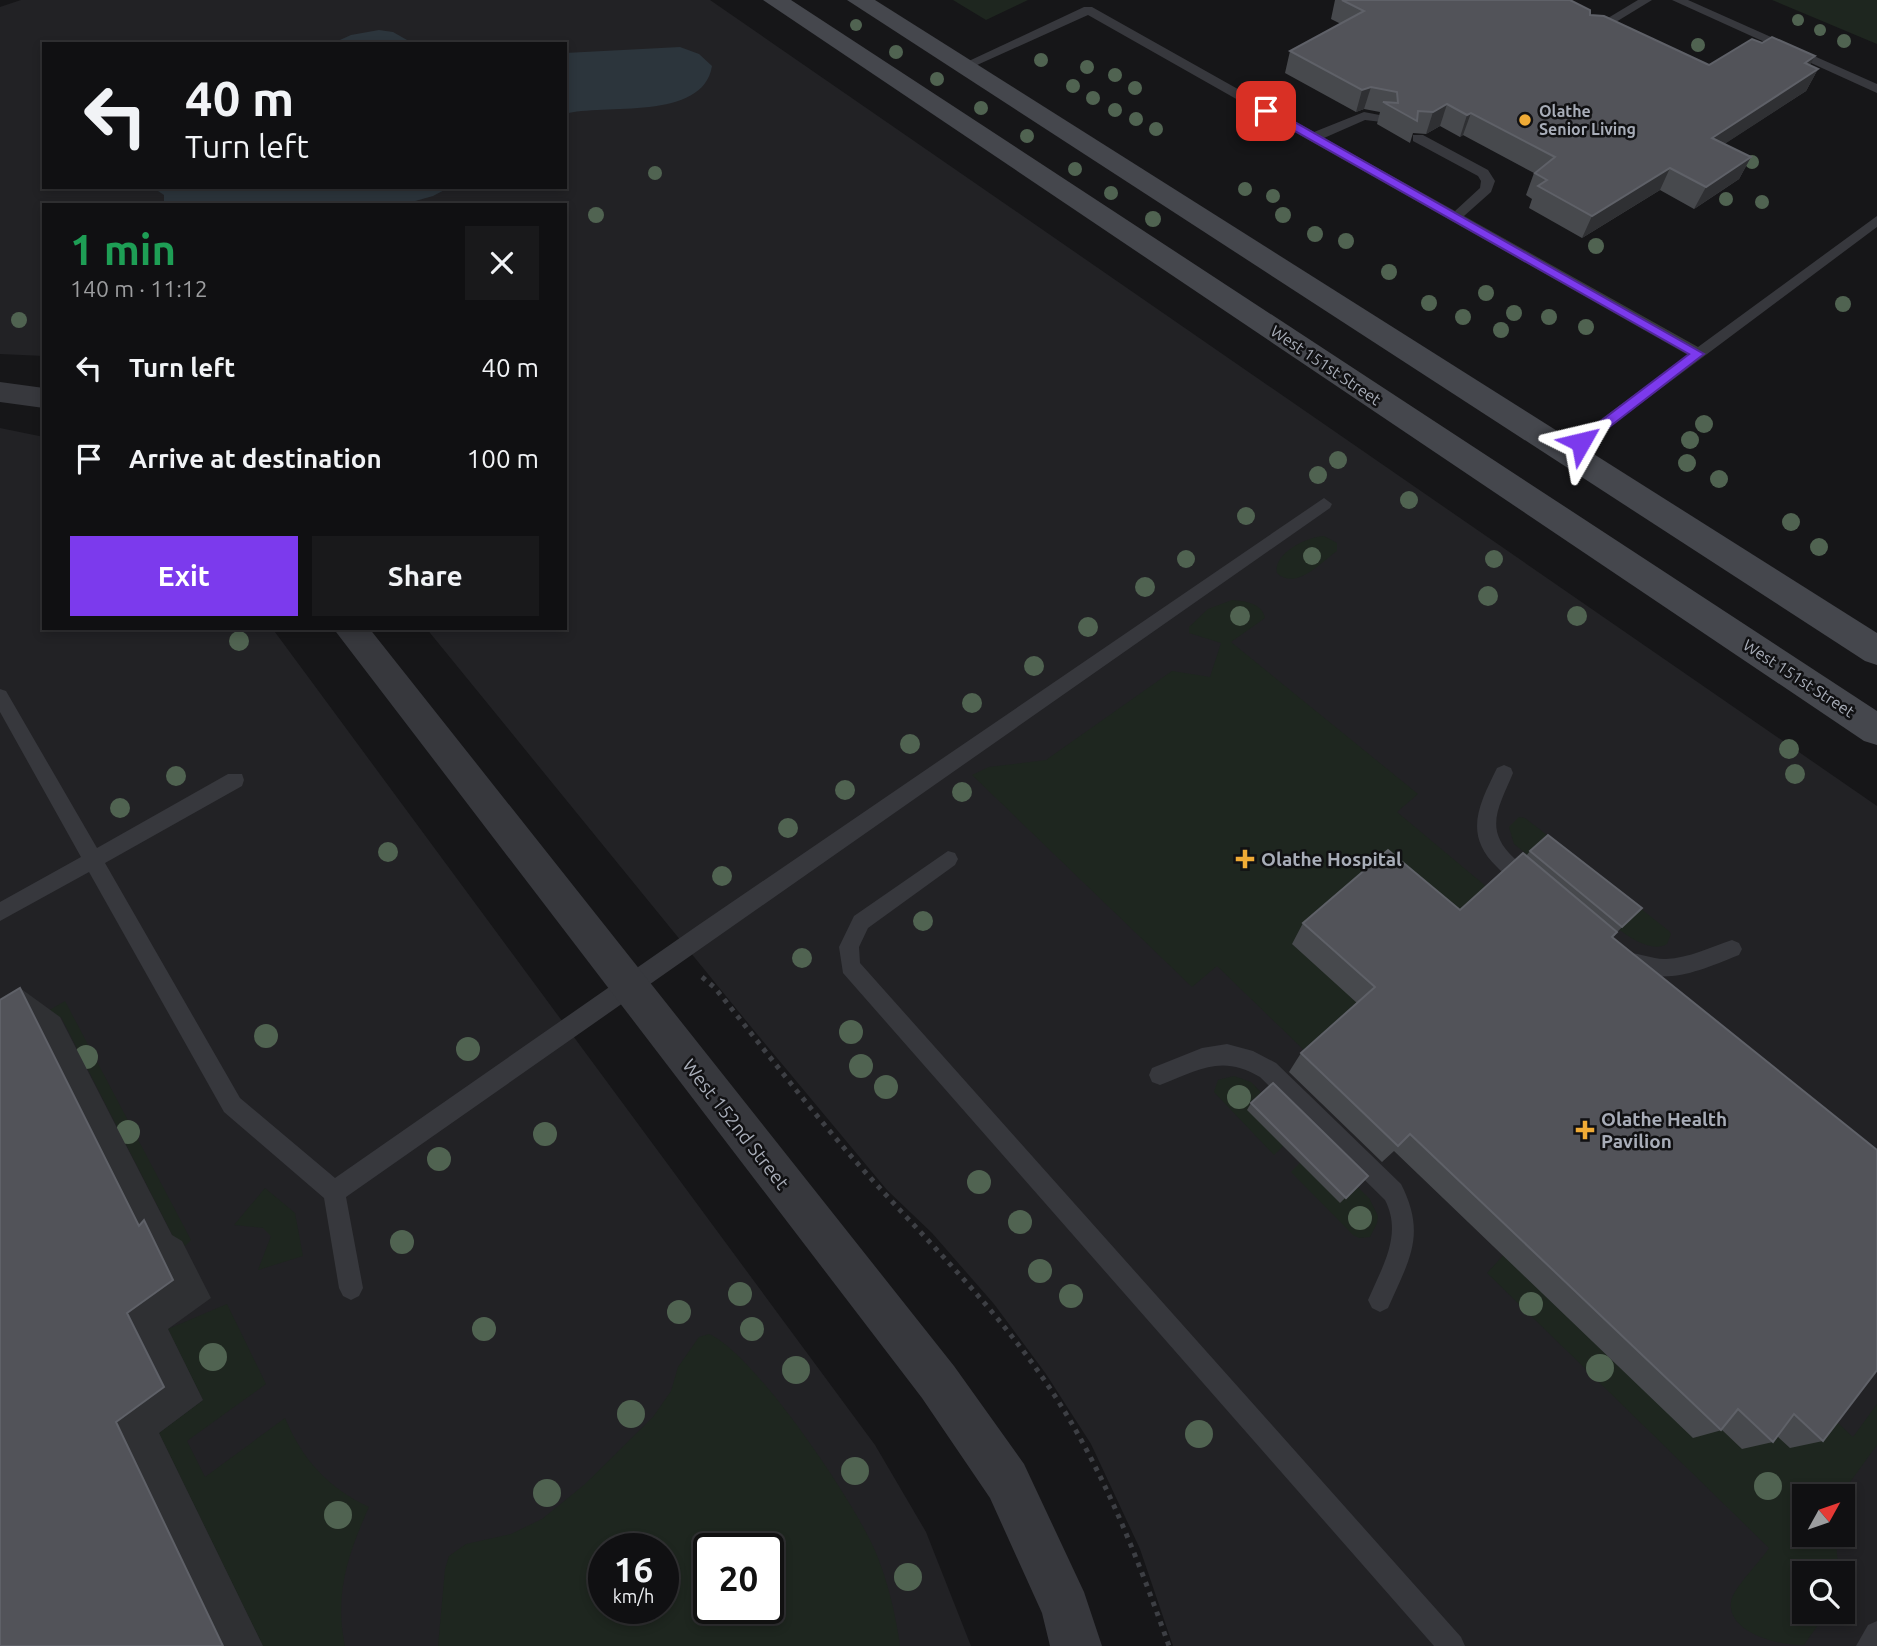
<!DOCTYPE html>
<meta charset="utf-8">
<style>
body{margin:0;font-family:Ubuntu,sans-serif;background:#19191b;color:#f1f3f6;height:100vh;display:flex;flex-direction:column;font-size:26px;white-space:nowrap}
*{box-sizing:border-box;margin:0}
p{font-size:23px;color:#9c9d9f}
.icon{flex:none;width:38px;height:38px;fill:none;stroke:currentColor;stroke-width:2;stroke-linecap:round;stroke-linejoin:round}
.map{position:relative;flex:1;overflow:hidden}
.sheet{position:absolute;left:42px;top:203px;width:525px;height:427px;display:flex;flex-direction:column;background:#101012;border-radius:0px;box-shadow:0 4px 10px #0003,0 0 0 2px #303032}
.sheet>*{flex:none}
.banner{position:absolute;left:42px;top:42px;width:525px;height:147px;border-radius:0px;box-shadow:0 4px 10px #0003,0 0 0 2px #303032;background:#101012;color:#f1f3f6;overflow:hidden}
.needle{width:46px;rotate:50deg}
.fabs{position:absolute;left:1792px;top:1484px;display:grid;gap:14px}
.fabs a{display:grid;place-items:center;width:63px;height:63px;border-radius:0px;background:#101012;box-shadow:0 4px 10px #0003,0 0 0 2px #303032;font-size:35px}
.speed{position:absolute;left:588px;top:1533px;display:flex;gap:14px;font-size:35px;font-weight:700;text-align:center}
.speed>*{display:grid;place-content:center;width:91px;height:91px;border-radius:50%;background:#101012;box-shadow:0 4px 10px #0003,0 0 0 2px #303032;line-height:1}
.speed small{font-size:18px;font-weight:400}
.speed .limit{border:4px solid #111;border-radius:10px;background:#fff;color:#111}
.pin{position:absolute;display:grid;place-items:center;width:60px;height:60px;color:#fff;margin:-30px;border-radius:14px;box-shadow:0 4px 10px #0006}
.me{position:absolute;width:77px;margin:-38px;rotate:53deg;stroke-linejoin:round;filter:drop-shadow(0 0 5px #0008)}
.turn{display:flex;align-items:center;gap:24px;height:147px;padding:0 28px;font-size:32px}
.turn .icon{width:91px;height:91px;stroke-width:2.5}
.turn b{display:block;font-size:49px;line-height:60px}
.round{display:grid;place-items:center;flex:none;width:74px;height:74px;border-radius:0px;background:#19191b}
.head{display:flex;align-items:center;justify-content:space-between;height:119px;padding:0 28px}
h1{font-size:42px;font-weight:700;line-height:52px;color:#1e9e55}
.action{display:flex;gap:14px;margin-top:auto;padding:14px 28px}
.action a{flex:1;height:80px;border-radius:0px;background:#7c3aed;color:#fff;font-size:28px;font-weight:700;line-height:80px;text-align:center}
.action a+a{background:#19191b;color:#f1f3f6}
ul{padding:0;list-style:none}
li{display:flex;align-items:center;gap:21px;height:91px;padding:0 28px}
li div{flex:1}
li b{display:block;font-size:26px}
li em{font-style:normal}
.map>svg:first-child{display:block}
</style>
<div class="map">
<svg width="1877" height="1646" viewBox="0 0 1877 1646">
<rect width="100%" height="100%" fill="#161618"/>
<g fill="#222225" fill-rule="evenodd">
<path d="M21,0H710L1877,806V1646H1173L1140,1549L1091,1444L1046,1374L994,1304L932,1233L887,1190L752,1028L426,628H565V205H44V356L0,354V7ZM44,44H565V187H44ZM1804,1496H1843V1535H1804ZM1804,1573H1843V1612H1804Z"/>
<path d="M0,428L44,437V628H272L875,1445L926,1532L971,1646H0ZM604,1549H663V1608H604ZM709,1549H768V1608H709Z"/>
</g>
<g fill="#1e261f" fill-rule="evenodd">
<path d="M953,0H1028L986,20Z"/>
<path d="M1772,0H1877V44Z"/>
<path d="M1324,536L1337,543V551C1320,563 1296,591 1277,573C1273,553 1307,537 1324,536Z"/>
<path d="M1232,600C1245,601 1262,603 1265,618L1231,642L1418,794L1397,812L1494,893L1363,1007L1311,1057L1217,966L1192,987L972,775L989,767L1046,760L1172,671L1210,677L1221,643L1189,633V627L1208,609Z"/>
<path d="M1519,817L1525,818L1587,866L1566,885L1514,844L1509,827Z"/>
<path d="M1602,878L1669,931L1671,934L1667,944C1643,958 1600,913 1582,898Z"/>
<path d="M65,1001L191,1240L185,1246L182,1241L178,1246L61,1017L0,1053V1027L5,1036Z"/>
<path d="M1234,1076L1251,1082L1299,1131L1274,1155L1214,1092L1218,1080Z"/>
<path d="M1316,1147L1369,1198L1378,1216L1377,1223L1370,1237L1359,1238L1353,1235L1291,1172Z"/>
<path d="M265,1188L295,1213L303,1256L258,1270L271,1236L263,1228L234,1225Z"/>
<path d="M1519,1238L1794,1382L1853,1437L1877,1404V1445L1840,1496H1804V1535H1835L1839,1573H1804V1612H1827L1804,1645C1782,1646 1727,1634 1731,1602C1732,1589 1761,1561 1769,1548L1487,1273Z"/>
<path d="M227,1304L266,1384L187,1441L205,1477L285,1418C302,1459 328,1488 369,1507C348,1554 334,1594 345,1646H263L159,1433L203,1400L168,1329Z"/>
<path d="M709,1334C755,1354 856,1504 876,1553C888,1582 896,1616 900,1646H438L445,1569L449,1556L466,1544L511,1534L542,1519L584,1485L653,1417L671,1391L678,1367L699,1337ZM604,1549H663V1608H604ZM709,1549H768V1608H709Z"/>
</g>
<g fill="#2c353c">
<path d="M379,30L393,32L414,44H331L351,35Z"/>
<path d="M680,47L699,54L712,66C703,122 603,103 565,114V53Z"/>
<path d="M152,187H450L433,196L401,205H164V195Z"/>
</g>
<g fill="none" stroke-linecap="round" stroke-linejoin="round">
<path stroke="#3d3f44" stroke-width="5" stroke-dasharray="4.5 6" stroke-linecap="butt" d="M702,977L715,988C765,1050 813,1114 866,1173C929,1243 996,1308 1049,1387C1102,1466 1137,1556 1169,1646"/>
<g fill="#37383d" fill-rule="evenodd">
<path d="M1638,0H1652L1593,36L1583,33Z"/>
<path d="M1672,0H1688L1877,84V93Z"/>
<path d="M1084,7H1092L1314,132L1364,112L1390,117V123L1365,120L1324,138L1455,211L1480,188L1481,181L1478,176L1413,141V135H1423L1488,170L1495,181L1491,192L1464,216L1698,347L1877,216V227L1568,458L1562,456V448L1688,355L1088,15L966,70L956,67Z"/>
<path d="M1324,498L1332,504L1330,508L346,1197L363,1288L359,1296L351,1300L343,1296L339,1288L324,1198L224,1112L89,872L0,921V902L81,857L0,712V689L6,691L97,848L228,774H242L244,780L242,786L105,863L240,1098L335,1178L697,926Z"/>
<path d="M1504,765L1511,768L1513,773C1499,807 1483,829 1514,858C1523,866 1533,872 1538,882L1535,888L1528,891C1516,886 1506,876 1497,867C1463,834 1479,805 1497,768Z"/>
<path d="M948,851L955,853L958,859L955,865L868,928L859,947L860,963L1461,1637L1465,1646H1434L843,973L839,947L854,916Z"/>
<path d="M1732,940L1739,943L1742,949L1739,955C1696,972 1668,986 1622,968L1619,961L1622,954C1635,950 1651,960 1666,959C1689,958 1711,947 1732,940Z"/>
<path d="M1227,1044L1253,1051L1276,1063L1401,1184C1427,1235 1409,1260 1388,1308L1380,1312L1372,1308L1368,1300C1382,1267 1403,1235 1385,1200L1260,1077C1222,1054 1198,1070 1160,1085L1152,1082L1149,1075L1152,1068L1202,1048Z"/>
<path d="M1877,1621V1646H1856L1868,1625Z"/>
</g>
<g fill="#37383d" fill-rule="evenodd">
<path d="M0,382L44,388V408L0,402Z"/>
<path d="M333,628H369L954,1366L1024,1464L1084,1592L1102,1646H1050L1042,1613L990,1498L922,1398Z"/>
</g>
<g fill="#45474d" fill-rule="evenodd">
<path d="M763,0H791L1877,711V745L1864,741Z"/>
<path d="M847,0H875L1877,633V665L1865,661Z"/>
</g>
</g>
<g fill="#506351">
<circle cx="1798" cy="20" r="6"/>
<circle cx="856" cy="25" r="6"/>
<circle cx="1820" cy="30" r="6"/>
<circle cx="1844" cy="41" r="7"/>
<circle cx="1698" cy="45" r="7"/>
<circle cx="896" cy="52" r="7"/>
<circle cx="1041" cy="60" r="7"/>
<circle cx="1087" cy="67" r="7"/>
<circle cx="1115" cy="75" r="7"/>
<circle cx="937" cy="79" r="7"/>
<circle cx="1073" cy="86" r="7"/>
<circle cx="1135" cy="88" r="7"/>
<circle cx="1093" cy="98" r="7"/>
<circle cx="981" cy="108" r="7"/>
<circle cx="1115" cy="110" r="7"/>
<circle cx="1136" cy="119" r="7"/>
<circle cx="1156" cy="129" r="7"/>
<circle cx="1027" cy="136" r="7"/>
<circle cx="1752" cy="162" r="7"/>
<circle cx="1075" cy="169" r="7"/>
<circle cx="655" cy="173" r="7"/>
<circle cx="1245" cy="189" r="7"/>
<circle cx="1111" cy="193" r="7"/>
<circle cx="1273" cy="196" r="7"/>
<circle cx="1726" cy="199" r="7"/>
<circle cx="1762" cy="202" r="7"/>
<circle cx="596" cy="215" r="8"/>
<circle cx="1283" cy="215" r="8"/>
<circle cx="1153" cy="219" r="8"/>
<circle cx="1315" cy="234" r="8"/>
<circle cx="1346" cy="241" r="8"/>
<circle cx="1596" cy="246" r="8"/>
<circle cx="1389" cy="272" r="8"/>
<circle cx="1486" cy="293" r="8"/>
<circle cx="1429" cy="303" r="8"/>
<circle cx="1843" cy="304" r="8"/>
<circle cx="1514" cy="313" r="8"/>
<circle cx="1463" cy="317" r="8"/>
<circle cx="1549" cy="317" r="8"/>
<circle cx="19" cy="320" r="8"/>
<circle cx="1586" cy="327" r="8"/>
<circle cx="1501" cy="330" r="8"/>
<circle cx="1704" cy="424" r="9"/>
<circle cx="1690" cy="440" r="9"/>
<circle cx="1338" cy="460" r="9"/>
<circle cx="1687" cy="463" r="9"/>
<circle cx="1318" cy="475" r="9"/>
<circle cx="1719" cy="479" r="9"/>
<circle cx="1409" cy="500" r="9"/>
<circle cx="1246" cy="516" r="9"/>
<circle cx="1791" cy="522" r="9"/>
<circle cx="1819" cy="547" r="9"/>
<circle cx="1312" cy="556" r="9"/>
<circle cx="1186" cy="559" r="9"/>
<circle cx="1494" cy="559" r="9"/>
<circle cx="1145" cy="587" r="10"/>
<circle cx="1488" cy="596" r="10"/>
<circle cx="1240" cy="616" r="10"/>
<circle cx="1577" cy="616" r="10"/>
<circle cx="1088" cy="627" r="10"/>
<circle cx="239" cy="641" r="10"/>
<circle cx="1034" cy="666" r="10"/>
<circle cx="972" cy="703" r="10"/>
<circle cx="910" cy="744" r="10"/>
<circle cx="1789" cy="749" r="10"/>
<circle cx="1795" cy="774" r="10"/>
<circle cx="176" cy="776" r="10"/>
<circle cx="845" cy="790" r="10"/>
<circle cx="962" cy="792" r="10"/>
<circle cx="120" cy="808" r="10"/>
<circle cx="788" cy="828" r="10"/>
<circle cx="388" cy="852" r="10"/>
<circle cx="722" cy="876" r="10"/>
<circle cx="923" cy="921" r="10"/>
<circle cx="802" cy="958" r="10"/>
<circle cx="851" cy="1032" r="12"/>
<circle cx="266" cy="1036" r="12"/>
<circle cx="468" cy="1049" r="12"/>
<circle cx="86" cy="1057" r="12"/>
<circle cx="861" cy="1066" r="12"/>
<circle cx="886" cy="1087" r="12"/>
<circle cx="1239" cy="1097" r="12"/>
<circle cx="128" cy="1132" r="12"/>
<circle cx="545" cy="1134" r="12"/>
<circle cx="439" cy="1159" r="12"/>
<circle cx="979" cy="1182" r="12"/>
<circle cx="1360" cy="1218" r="12"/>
<circle cx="1020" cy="1222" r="12"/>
<circle cx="402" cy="1242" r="12"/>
<circle cx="1040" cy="1271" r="12"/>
<circle cx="740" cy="1294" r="12"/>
<circle cx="1071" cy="1296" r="12"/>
<circle cx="1531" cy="1304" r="12"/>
<circle cx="679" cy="1312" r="12"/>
<circle cx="484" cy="1329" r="12"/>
<circle cx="752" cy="1329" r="12"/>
<circle cx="213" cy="1357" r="14"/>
<circle cx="1600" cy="1368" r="14"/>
<circle cx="796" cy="1370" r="14"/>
<circle cx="631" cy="1414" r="14"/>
<circle cx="1199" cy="1434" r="14"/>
<circle cx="855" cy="1471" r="14"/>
<circle cx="1768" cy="1486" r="14"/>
<circle cx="547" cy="1493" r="14"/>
<circle cx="338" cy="1515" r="14"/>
<circle cx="908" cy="1577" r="14"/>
</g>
<g fill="#47494d">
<path d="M1335,0H1570L1590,15L1709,65H1810L1818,69L1806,91L1724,144L1751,157L1739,179L1694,209L1660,190L1582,238L1529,208L1532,199L1526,195L1534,173L1463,135L1460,137L1440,126L1426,134L1413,133L1410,143L1377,124L1380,112L1364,109L1356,112L1285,73L1290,51L1341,24L1331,19Z"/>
<path d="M1530,851L1642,908L1612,937L1823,1441L1790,1448L1777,1436L1773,1442L1742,1449L1722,1430L1693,1438L1394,1151L1382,1162L1289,1072L1301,1053L1357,1003L1292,944L1303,923L1460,910L1526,856Z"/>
<path d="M1251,1103L1368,1176L1340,1203L1247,1110Z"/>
</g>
<g fill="#2f3033">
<path d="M1815,56L1803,78L1805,63Z"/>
<path d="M1818,69L1806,91L1700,160L1712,138Z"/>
<path d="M1371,87L1364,109L1356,112L1362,90Z"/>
<path d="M1447,104L1440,126L1426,134L1433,112Z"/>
<path d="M1471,113L1463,135L1460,137L1467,115Z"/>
<path d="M1751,157L1739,179L1694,209L1706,187Z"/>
<path d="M1670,168L1660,190L1582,238L1592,216Z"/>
<path d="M20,988L60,1017L172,1235L182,1241L211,1298L168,1329L203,1400L159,1433L263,1646H223L116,1422L127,1313L139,1226Z"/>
</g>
<g fill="#525359" stroke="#5f6168" stroke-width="2">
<path d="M1342,0H1570L1590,10V15L1604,16L1709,65L1752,39L1762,43L1772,37L1815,56L1805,63L1818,69L1712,138L1751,157L1706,187L1670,168L1592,216L1538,186L1547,180L1535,173L1555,157L1471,113L1467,115L1447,104L1433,112L1418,111L1417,121L1383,102L1398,103L1397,92L1371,87L1362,90L1290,51L1364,11Z"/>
<path d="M1548,835L1642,908L1622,927L1530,851Z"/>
<path d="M1388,850L1460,910L1523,853L1617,932L1612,937L1877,1150V1370L1823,1441L1794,1414L1773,1442L1738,1409L1721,1430L1410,1134L1398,1146L1301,1053L1375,987L1303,923Z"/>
<path d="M20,988L139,1226L144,1220L173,1280L127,1313L164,1387L116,1422L223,1646H0V1000Z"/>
<path d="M1273,1083L1368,1176L1346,1198L1251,1103Z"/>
</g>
<path fill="#7c3aed" stroke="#51269a" stroke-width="2" d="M1263,108H1270L1704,354L1586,445H1577V439L1689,354L1263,113Z"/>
<g fill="#f0ab36" stroke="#111113" stroke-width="2.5">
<circle cx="1525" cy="120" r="7"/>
<path d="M1241.5 848.5h7v7h7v7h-7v7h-7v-7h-7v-7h7z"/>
<path d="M1581.5 1119.5h7v7h7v7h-7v7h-7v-7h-7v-7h7z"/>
</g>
<g text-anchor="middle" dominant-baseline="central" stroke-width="5" stroke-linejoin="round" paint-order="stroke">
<g font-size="16" font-weight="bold" fill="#a8adb8" stroke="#111113" text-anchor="start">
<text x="1539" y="111">Olathe<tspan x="1539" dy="18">Senior Living</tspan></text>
</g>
<g font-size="16" fill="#a8adb8" stroke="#111113">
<text transform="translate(1326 365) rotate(34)">West 151st Street</text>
<text transform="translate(1799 678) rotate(33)">West 151st Street</text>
</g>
<g font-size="19" font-weight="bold" fill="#a8adb8" stroke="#111113" text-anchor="start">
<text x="1261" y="859">Olathe Hospital</text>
<text x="1601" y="1119">Olathe Health<tspan x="1601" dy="22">Pavilion</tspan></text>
</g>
<g font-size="19" fill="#a8adb8" stroke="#111113">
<text transform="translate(736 1124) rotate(52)">West 152nd Street</text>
</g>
</g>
</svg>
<div class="fabs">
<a><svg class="needle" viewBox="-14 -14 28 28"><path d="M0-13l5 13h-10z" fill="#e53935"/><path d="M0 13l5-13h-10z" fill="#9c9d9f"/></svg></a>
<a><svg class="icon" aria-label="search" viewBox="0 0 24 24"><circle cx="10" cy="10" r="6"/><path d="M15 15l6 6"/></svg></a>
</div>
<div class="speed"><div>16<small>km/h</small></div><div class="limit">20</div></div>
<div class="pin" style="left:1266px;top:111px;background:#d93025"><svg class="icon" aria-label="arrive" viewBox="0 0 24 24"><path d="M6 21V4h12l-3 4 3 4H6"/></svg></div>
<svg class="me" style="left:1581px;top:442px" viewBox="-20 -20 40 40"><path d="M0-17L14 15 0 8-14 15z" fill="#7c3aed" stroke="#fff" stroke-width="4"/></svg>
<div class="banner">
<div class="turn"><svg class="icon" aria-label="left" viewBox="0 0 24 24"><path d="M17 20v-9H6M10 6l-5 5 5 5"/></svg><div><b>40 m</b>Turn left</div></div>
</div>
<section class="sheet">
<div class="head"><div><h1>1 min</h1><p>140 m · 11:12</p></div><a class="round"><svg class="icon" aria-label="close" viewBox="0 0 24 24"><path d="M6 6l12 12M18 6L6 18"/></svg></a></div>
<ul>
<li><svg class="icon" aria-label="left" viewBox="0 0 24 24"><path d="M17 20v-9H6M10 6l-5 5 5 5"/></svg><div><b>Turn left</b></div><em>40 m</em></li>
<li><svg class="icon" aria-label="arrive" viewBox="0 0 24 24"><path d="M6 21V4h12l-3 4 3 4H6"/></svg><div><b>Arrive at destination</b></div><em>100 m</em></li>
</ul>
<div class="action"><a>Exit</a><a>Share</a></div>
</section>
</div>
